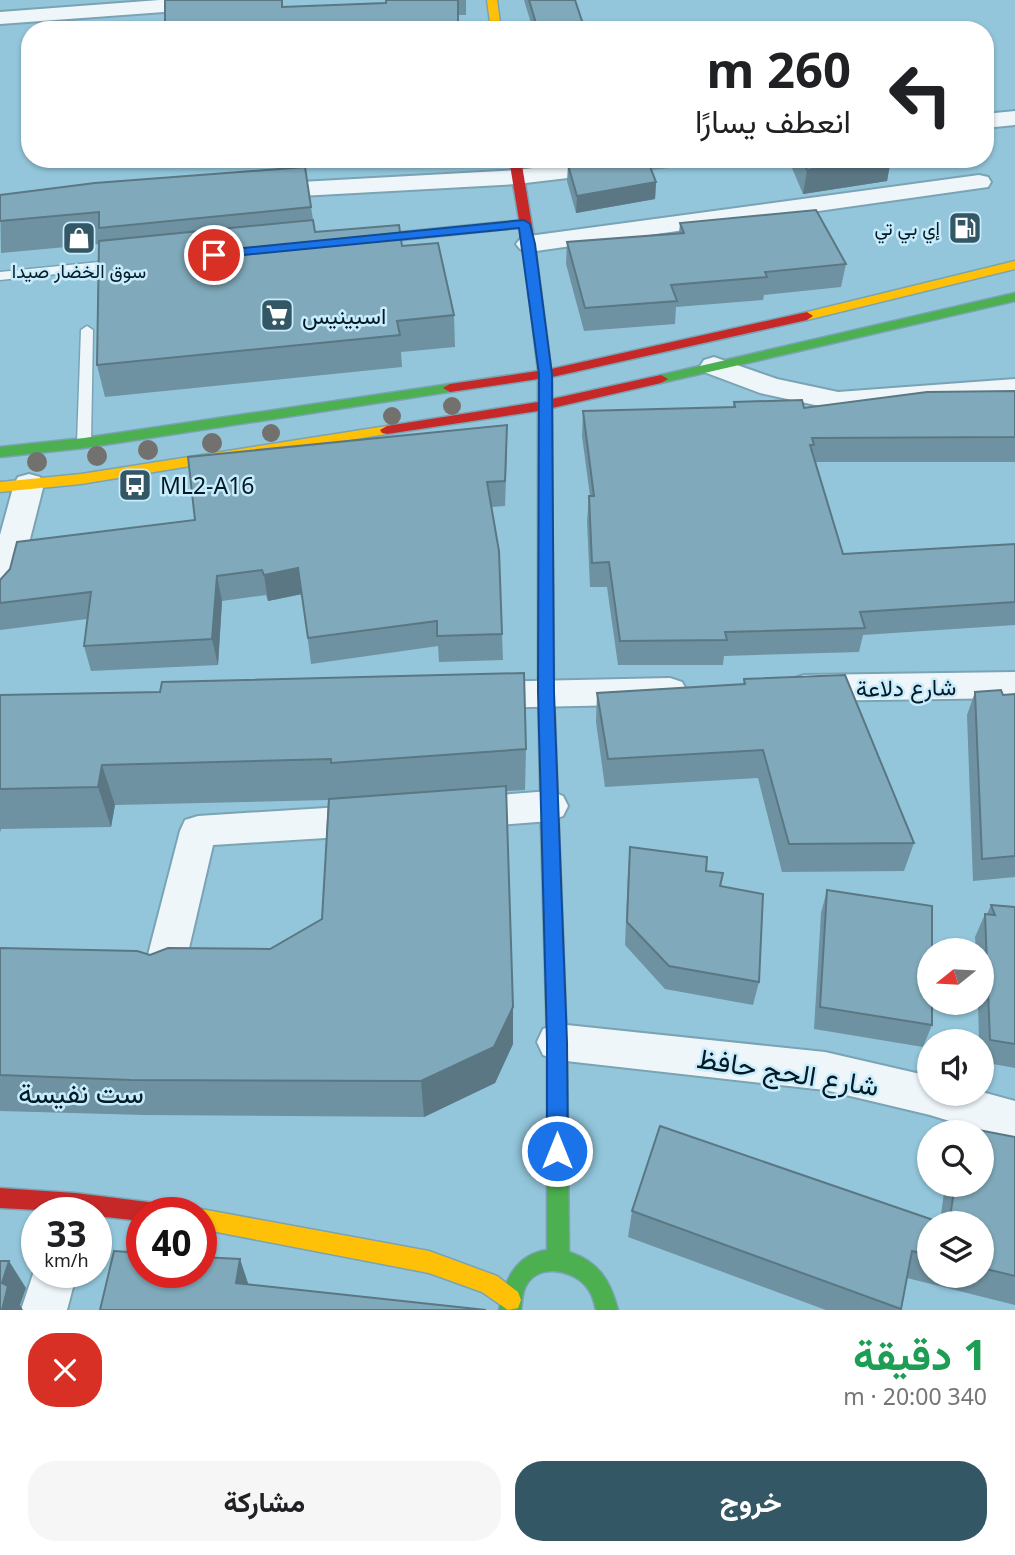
<!DOCTYPE html>
<html lang="ar">
<meta charset="utf-8">
<style>
body{margin:0;font-family:"Noto Sans",Vazirmatn,sans-serif;background:#f6f6f6;color:#202124;direction:rtl;height:100vh;display:flex;flex-direction:column;font-size:26px;white-space:nowrap}
*{box-sizing:border-box;margin:0}
p{font-size:23px;color:#757577}
.icon{flex:none;width:38px;height:38px;fill:none;stroke:currentColor;stroke-width:2;stroke-linecap:round;stroke-linejoin:round}
.map{position:relative;height:1310px;overflow:hidden;direction:ltr}
.details{display:flex;flex-direction:column;background:#fff;flex:1}
.details>*{flex:none}
.hud{position:absolute;left:21px;top:21px;width:973px;height:147px;border-radius:28px;box-shadow:0 2px 5px #0004;direction:rtl;background:#fff;color:#202124;overflow:hidden}
.needle{width:46px;rotate:252deg}
.controls{position:absolute;left:917px;top:938px;display:grid;gap:14px}
.controls a{display:grid;place-items:center;width:77px;height:77px;border-radius:50%;background:#fff;box-shadow:0 2px 5px #0004;font-size:35px}
.speed{position:absolute;left:21px;top:1197px;display:flex;gap:14px;font-size:35px;font-weight:700;text-align:center}
.speed>*{display:grid;place-content:center;width:91px;height:91px;border-radius:50%;background:#fff;box-shadow:0 2px 5px #0004;line-height:1}
.speed small{font-size:18px;font-weight:400}
.speed .limit{border:10px solid #d22;background:#fff;color:#111}
.pin{position:absolute;display:grid;place-items:center;width:60px;height:60px;color:#fff;margin:-30px;border:4px solid #fff;border-radius:50%;box-shadow:0 2px 7px #0007}
.me{position:absolute;width:77px;margin:-38px;rotate:0deg;stroke-linejoin:round;filter:drop-shadow(0 0 5px #0008)}
.turn{display:flex;align-items:center;gap:24px;height:147px;padding:0 28px;font-size:32px}
.turn .icon{width:91px;height:91px;stroke-width:2.5}
.turn b{display:block;font-size:49px;line-height:60px}
.round{display:grid;place-items:center;flex:none;width:74px;height:74px;border-radius:28px;background:#f6f6f6}
.headline{display:flex;align-items:center;justify-content:space-between;height:119px;padding:0 28px}
h1{font-size:42px;font-weight:700;line-height:52px;color:#1e9e55}
.button{display:flex;gap:14px;margin-top:auto;padding:14px 28px}
.button a{flex:1;height:80px;border-radius:28px;background:#335765;color:#fff;font-size:28px;font-weight:700;line-height:80px;text-align:center}
.button a+a{background:#f6f6f6;color:#202124}
.map>svg:first-child{display:block}
</style>
<div class="map">
<svg width="1015" height="1310" viewBox="0 0 1015 1310">
<rect width="100%" height="100%" fill="#93c6db"/>
<g fill="none" stroke-linecap="round" stroke-linejoin="round">
<defs>
<g id="lane">
<path d="M524,220L528,221V227L382,242L376,238L382,234Z"/>
<path d="M119,260L125,264L123,267L0,280V272Z"/>
<path d="M87,326L93,330L91,443L84,448L77,443L81,330Z"/>
</g>
<g id="street">
<path d="M160,0H256L253,4L246,6L0,24V12Z"/>
<path d="M1015,111V125L985,128V114Z"/>
<path d="M606,159H681L677,164L669,166L517,184L264,198L255,196L252,191L255,186L264,184L517,170Z"/>
<path d="M979,175L988,177L991,182L988,187L529,252L520,249L516,244L520,239L529,236Z"/>
<path d="M714,357L777,379L838,392L1015,379V397L838,410L760,393L704,372L700,366L704,360Z"/>
<path d="M29,474L40,477L44,484L16,594L11,602L0,606V535L14,484L18,477Z"/>
<path d="M1015,672V698L804,701L792,697L787,688L792,679L804,675Z"/>
<path d="M670,678L682,682L687,691L682,700L670,704L479,708L467,704L462,695L467,686L479,682Z"/>
<path d="M550,791L563,796L568,806L563,816L550,821L461,828L448,823L443,813L448,803L461,798Z"/>
<path d="M373,805L386,810L391,820L386,830L373,835L213,845L183,974L177,986L163,991L149,986L143,974L180,831L185,820L198,816Z"/>
<path d="M557,1024L825,1052L929,1076V1094H982V1092L1015,1101V1141L930,1115L825,1090L557,1060L543,1055L537,1042L543,1029Z"/>
<path d="M37,1262V1272H77L67,1310H21Z"/>
</g>
<g id="fast">
<path d="M1015,293V301L661,383L654,379L661,375Z"/>
<path d="M450,384L457,388L455,391L84,448L0,457V447L84,438Z"/>
<path d="M550,821L556,823L559,828L567,1042L569,1252C599,1262 610,1280 618,1310H596C594,1301 592,1293 585,1285C570,1269 536,1263 525,1288C522,1295 522,1303 521,1310H499C504,1281 515,1255 547,1250V1042L541,828L544,823Z"/>
</g>
<g id="slow">
<path d="M487,0H497L501,30H491Z"/>
<path d="M1015,261V269L807,320L801,316L803,313Z"/>
<path d="M387,426L394,430L392,433L81,484L0,492V482L81,474Z"/>
<path d="M545,478L552,483L554,692L559,828L556,833L550,835L544,833L541,828L538,692V483Z"/>
<path d="M201,1209L429,1251L497,1276L518,1292L521,1300L518,1308L508,1310L482,1292L429,1273L201,1229V1213H193Z"/>
</g>
<g id="jam">
<path d="M509,159H521L535,244L551,369L807,312L813,316L807,320L552,377V399L661,375L668,379L661,383L552,408V483L545,488L538,483V411L387,434L382,433L380,430L387,426L538,402V379L450,392L443,388L450,384L538,371L523,244Z"/>
<path d="M0,1188L75,1193L156,1203L163,1206L166,1213H142V1221L96,1216V1213L0,1208Z"/>
</g>
</defs>
<use href="#lane" stroke="#7aa3b4" stroke-width="3"/>
<use href="#street" stroke="#7aa3b4" stroke-width="4"/>
<use href="#fast" stroke="#7aa3b4" stroke-width="3"/>
<use href="#slow" stroke="#7aa3b4" stroke-width="3"/>
<use href="#jam" stroke="#7aa3b4" stroke-width="3"/>
<use href="#lane" fill="#eff6fa" fill-rule="evenodd"/>
<use href="#street" fill="#eff6fa" fill-rule="evenodd"/>
<use href="#fast" fill="#4caf50" fill-rule="evenodd"/>
<use href="#slow" fill="#ffc107" fill-rule="evenodd"/>
<use href="#jam" fill="#c62828" fill-rule="evenodd"/>
</g>
<g fill="#73716e">
<circle cx="452" cy="406" r="9"/>
<circle cx="392" cy="416" r="9"/>
<circle cx="271" cy="433" r="9"/>
<circle cx="212" cy="443" r="10"/>
<circle cx="148" cy="450" r="10"/>
<circle cx="97" cy="456" r="10"/>
<circle cx="37" cy="462" r="10"/>
</g>
<g fill="#6e92a1" fill-rule="evenodd">
<path d="M165,0H283V7L386,3V0H466V15H458V30Z"/>
<path d="M524,0H575L585,30H533Z"/>
<path d="M793,159H891L887,181L803,194L792,168Z"/>
<path d="M568,165L656,182L655,199L576,213L567,181Z"/>
<path d="M0,195L311,207L315,232L402,246L454,315L455,347L401,352L402,367L105,397L97,365L99,244L1,253Z"/>
<path d="M680,223L846,264L841,287L764,295L763,300L676,307L675,324L584,331L566,264L567,242L679,233Z"/>
<path d="M1015,391V462H816L843,554L1015,544V625L863,635L859,652L724,656L723,665H618L607,587H590L587,521L589,496H590L582,436L583,411L733,407L734,402L804,408Z"/>
<path d="M507,451L505,506L492,507L502,634L503,660L439,662L438,646L311,664L302,594L268,601L266,595L222,601L218,665L91,671L84,646L87,619L0,630V580L195,520Z"/>
<path d="M744,679L914,843L904,871L782,872L758,778L605,787L596,722L597,693L743,685Z"/>
<path d="M975,692L1003,695L1015,694V877L973,881L967,715Z"/>
<path d="M0,695L526,749L525,790L506,791L513,1007V1044L495,1083L424,1117L144,1115L0,1111V948L150,955L270,949L322,919L328,800L115,805L111,827L1,829L0,833Z"/>
<path d="M630,847L706,871L720,886L759,982L753,1005L665,989L625,945L628,871Z"/>
<path d="M827,890L932,1025L923,1047L814,1029L821,913Z"/>
<path d="M991,905L1015,907V1068L982,1062V1041H979L978,1003H982V950H976L975,937L985,914H987Z"/>
<path d="M963,1127L1015,1137V1305L907,1278L900,1310H826L628,1237L632,1211L940,1222L945,1185H982V1132H961ZM929,1223H982V1276H929Z"/>
</g>
<g fill="#5a7783">
<path d="M876,159H891L887,181L803,194L807,170Z"/>
<path d="M656,182L655,199L576,213L577,196Z"/>
<path d="M298,568L302,594L268,601L264,575Z"/>
<path d="M217,576L222,601L218,665L212,639Z"/>
<path d="M102,765L115,805L111,827L98,787Z"/>
<path d="M513,1007V1044L495,1083L424,1117L421,1081Z"/>
<path d="M240,1259L249,1286L236,1283Z"/>
<path d="M9,1261L26,1288L20,1305L23,1310H2V1283Z"/>
</g>
<g fill="#80aabb" stroke="#5a7783" stroke-width="2">
<path d="M165,0H282V7L386,3V0H458V30H165Z"/>
<path d="M529,0H575L585,30H538Z"/>
<path d="M612,159H647L656,182L577,196L568,165Z"/>
<path d="M802,159H876L807,170Z"/>
<path d="M305,167L311,207L99,228V212L0,221V195L95,183Z"/>
<path d="M816,210L846,264L765,272L767,277L671,285L677,301L585,308L567,242L684,233L680,223Z"/>
<path d="M313,220L315,232L399,225L402,246L438,243L454,315L397,321L400,335L97,365L99,241Z"/>
<path d="M1015,391V437L812,438L814,445H810L843,554L1015,544V602L860,612L865,628L725,632L727,640L620,641L609,562L592,563L589,496H594L583,411L735,407L734,402L802,400L804,408L927,392Z"/>
<path d="M507,425L505,481L487,482L499,551L502,634L437,636V621L308,638L298,568L264,575L262,570L217,576L212,639L84,646L91,592L0,603V580L10,569L17,542L195,520L188,457Z"/>
<path d="M524,673L526,749L331,763V759L102,765L98,787L0,789V695L160,692L162,682Z"/>
<path d="M845,675L914,843L789,844L763,750L608,759L597,693L745,684L744,679Z"/>
<path d="M1001,690L1003,695L1015,694V856L982,859L975,692Z"/>
<path d="M506,786L513,1007L494,1047L421,1081L131,1080L0,1075V948L137,951L150,955L168,948L270,949L322,919L329,799Z"/>
<path d="M630,847L707,857L706,871L723,873L720,886L763,894L759,982L669,966L627,922Z"/>
<path d="M827,890L932,906V950H929V1003H932V1025L820,1007Z"/>
<path d="M991,905L1015,907V1044L990,1040L985,914L995,915Z"/>
<path d="M660,1126L942,1223H929V1255L912,1251L901,1309L632,1211Z"/>
<path d="M963,1127L1015,1137V1276L982,1268V1223H949L955,1185H982V1132H962Z"/>
<path d="M114,1251L142,1253V1272H201V1257L240,1259L236,1283L486,1310H100Z"/>
<path d="M0,1261H9L2,1283L8,1286L2,1310H0Z"/>
</g>
<path fill="#1a73e8" stroke="#114b97" stroke-width="2" d="M524,220L530,224L535,244L552,374L554,692L567,1042L568,1151L565,1158L557,1161L550,1158L547,1151V1042L538,692L539,374L519,228L214,258L208,255L214,251Z"/>
<defs>
<symbol id="fuel-square" viewBox="-11 -11 22 22"><rect x="-9" y="-9" width="18" height="18" rx="4" fill="#335765" stroke="#c9ecfc"/><path d="M-5.5-6h7V0h2V4h1.3V-2.5L3-4.5l.8-.8L6-3V5H2.5V1h-1V6h-7ZM-4.2-4.7v3.2H.2V-4.7Z" fill="#fff"/></symbol>
<symbol id="shop-square" viewBox="-11 -11 22 22"><rect x="-9" y="-9" width="18" height="18" rx="4" fill="#335765" stroke="#c9ecfc"/><path d="M-5-2.5h2.3a2.7 3.5 0 0 1 5.4 0H5L5.5 6h-11ZM-1.5-2.5h3a1.5 2.3 0 0 0-3 0Z" fill="#fff"/></symbol>
<symbol id="supermarket-square" viewBox="-11 -11 22 22"><rect x="-9" y="-9" width="18" height="18" rx="4" fill="#335765" stroke="#c9ecfc"/><path d="M-6-5.5h2.5l.6 2H6L4.5 2H-2.5L-4.4-4H-6ZM-1.5 3.2a1.3 1.3 0 1 0 .1 0ZM3 3.2a1.3 1.3 0 1 0 .1 0Z" fill="#fff"/></symbol>
<symbol id="bus-square" viewBox="-11 -11 22 22"><rect x="-9" y="-9" width="18" height="18" rx="4" fill="#335765" stroke="#c9ecfc"/><path d="M-5-6H5V4H4V6H2V4H-2V6H-4V4H-5ZM-3.5-4V0h7V-4ZM-3.5 1.2v1.5H-2V1.2ZM2 1.2v1.5H3.5V1.2Z" fill="#fff"/></symbol>
</defs>
<g fill-rule="evenodd">
<use href="#fuel-square" x="946" y="209" width="38" height="38"/>
<use href="#shop-square" x="60" y="219" width="38" height="38"/>
<use href="#supermarket-square" x="258" y="296" width="38" height="38"/>
<use href="#bus-square" x="116" y="466" width="38" height="38"/>
</g>
<g text-anchor="middle" dominant-baseline="central" stroke-width="5" stroke-linejoin="round" paint-order="stroke">
<g font-size="19" fill="#001b26" stroke="#c9ecfc" text-anchor="end">
<text x="940" y="228">إي بي تي</text>
<text x="79" y="271" text-anchor="middle">سوق الخضار صيدا</text>
</g>
<g font-size="23" fill="#001b26" stroke="#c9ecfc" text-anchor="start">
<text x="302" y="315">اسبينيس</text>
<text x="160" y="485">ML2-A16</text>
</g>
<g font-size="23" fill="#001b26" stroke="#c9ecfc">
<text transform="translate(906 687) rotate(-1)">شارع دلاعة</text>
</g>
<g font-size="28" fill="#001b26" stroke="#c9ecfc">
<text transform="translate(788 1071) rotate(9)">شارع الحج حافظ</text>
</g>
<g font-size="28" fill="#001b26" stroke="#c9ecfc">
<text x="81" y="1092">ست نفيسة</text>
</g>
</g>
</svg>
<div class="controls">
<a><svg class="needle" viewBox="-14 -14 28 28"><path d="M0-13l5 13h-10z" fill="#e53935"/><path d="M0 13l5-13h-10z" fill="#757577"/></svg></a>
<a><svg class="icon" aria-label="sound" viewBox="0 0 24 24"><path d="M4 9h4l5-4v14l-5-4H4zM17 9q2 3 0 6"/></svg></a>
<a><svg class="icon" aria-label="search" viewBox="0 0 24 24"><circle cx="10" cy="10" r="6"/><path d="M15 15l6 6"/></svg></a>
<a><svg class="icon" aria-label="layers" viewBox="0 0 24 24"><path d="M12 4l9 5-9 5-9-5zM3 14l9 5 9-5"/></svg></a>
</div>
<div class="speed"><div>33<small>km/h</small></div><div class="limit">40</div></div>
<div class="pin" style="left:214px;top:255px;background:#d93025"><svg class="icon" aria-label="arrive" viewBox="0 0 24 24"><path d="M6 21V4h12l-3 4 3 4H6"/></svg></div>
<svg class="me" style="left:557px;top:1151px" viewBox="-20 -20 40 40"><circle r="17" fill="#1a73e8" stroke="#fff" stroke-width="3"/><path d="M0-11L8 9 0 5-8 9z" fill="#fff"/></svg>
<div class="hud">
<div class="turn"><svg class="icon" aria-label="left" viewBox="0 0 24 24"><path d="M17 20v-9H6M10 6l-5 5 5 5"/></svg><div><b>260 m</b>انعطف يسارًا</div></div>
</div>
</div>
<section class="details">
<div class="headline"><div><h1>1 دقيقة</h1><p>340 m · 20:00</p></div><a class="round" style="background:#d93025;color:#fff"><svg class="icon" aria-label="close" viewBox="0 0 24 24"><path d="M6 6l12 12M18 6L6 18"/></svg></a></div>
<div class="button"><a>خروج</a><a>مشاركة</a></div>
</section>
